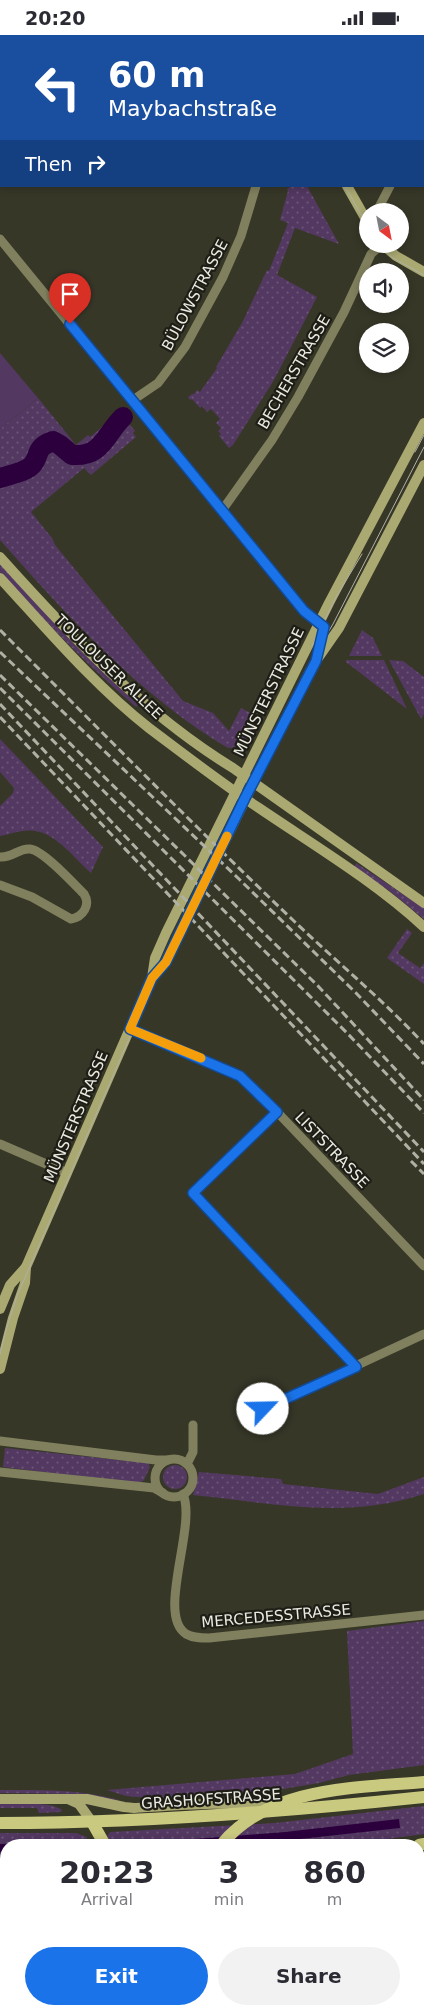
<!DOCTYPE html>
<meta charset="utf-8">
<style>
body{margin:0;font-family:"DejaVu Sans",sans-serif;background:#f2f2f3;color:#2b2b33;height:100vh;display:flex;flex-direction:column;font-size:19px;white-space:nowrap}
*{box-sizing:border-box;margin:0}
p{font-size:16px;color:#7c7c81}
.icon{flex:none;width:28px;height:28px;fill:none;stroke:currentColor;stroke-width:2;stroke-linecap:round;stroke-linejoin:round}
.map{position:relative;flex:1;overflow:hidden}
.sheet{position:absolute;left:0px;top:1804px;width:425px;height:176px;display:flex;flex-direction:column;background:#fff;border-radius:20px 20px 0 0;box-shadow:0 2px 8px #0003}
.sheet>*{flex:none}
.banner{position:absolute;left:0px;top:0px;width:425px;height:152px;box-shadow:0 2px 8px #0003;background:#1a4fa0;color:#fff;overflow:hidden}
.needle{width:32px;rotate:148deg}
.tools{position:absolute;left:359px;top:168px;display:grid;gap:10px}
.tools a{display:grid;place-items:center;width:50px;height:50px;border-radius:50%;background:#fff;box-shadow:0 2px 8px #0003;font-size:25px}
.pin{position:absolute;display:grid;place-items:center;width:42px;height:42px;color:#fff;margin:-51px -21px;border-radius:50% 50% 50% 0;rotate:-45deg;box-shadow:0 0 5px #0007}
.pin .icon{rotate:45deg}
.me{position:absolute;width:55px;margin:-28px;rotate:66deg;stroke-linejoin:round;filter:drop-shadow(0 0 4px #0008)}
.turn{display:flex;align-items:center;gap:18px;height:105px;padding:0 25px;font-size:22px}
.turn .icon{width:65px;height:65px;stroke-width:2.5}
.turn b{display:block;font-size:35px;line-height:42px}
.then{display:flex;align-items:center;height:48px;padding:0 25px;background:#0003;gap:10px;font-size:19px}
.eta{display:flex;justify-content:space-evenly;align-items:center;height:85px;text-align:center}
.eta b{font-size:30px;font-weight:600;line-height:35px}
.cta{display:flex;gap:10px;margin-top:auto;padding:10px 25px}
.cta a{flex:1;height:58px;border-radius:30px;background:#1a73e8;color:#fff;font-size:20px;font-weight:600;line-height:58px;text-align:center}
.cta a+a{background:#f2f2f3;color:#2b2b33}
.status{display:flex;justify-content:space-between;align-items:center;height:35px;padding:0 25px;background:#fff;direction:ltr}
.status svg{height:14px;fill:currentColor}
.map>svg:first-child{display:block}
</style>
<div class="status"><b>20:20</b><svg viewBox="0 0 49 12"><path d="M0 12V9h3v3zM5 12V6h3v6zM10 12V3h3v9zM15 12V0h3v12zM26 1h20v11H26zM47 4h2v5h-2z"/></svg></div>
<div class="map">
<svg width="424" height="1979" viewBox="0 0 424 1979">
<defs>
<pattern id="grass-dots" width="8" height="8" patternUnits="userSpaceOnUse" patternTransform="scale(1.25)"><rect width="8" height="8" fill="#533861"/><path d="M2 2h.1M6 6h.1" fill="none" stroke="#6c5577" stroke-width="1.8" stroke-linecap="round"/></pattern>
</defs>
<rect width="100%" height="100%" fill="#373728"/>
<g fill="url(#grass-dots)">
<path d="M292,151H307L339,209L295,193L277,240L317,262L274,345L233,410L229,413L219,401L221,399L218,396L221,393L216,388L220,384L211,374L207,377L202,371L200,373L192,364L190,365L188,362L192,359H194L197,355L200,357L217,333L216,332L242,288L267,235L269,236L288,188L280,185L288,156L287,154Z"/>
<path d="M38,363L76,410L88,400L90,402L115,381L116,383L121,379L135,396L133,398L136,402L91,440L84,433L31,477L52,503L55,510L183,666L213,678L229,696L241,673L258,682C250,698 248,711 228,713C140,661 66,580 0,505V394Z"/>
<path d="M0,528L139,669L136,672C87,630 43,584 0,537Z"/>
<path d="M362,595L373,603L382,621H349Z"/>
<path d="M346,625H384L407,674L346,627Z"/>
<path d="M389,625L403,626L424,642V679L421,684Z"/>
<path d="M0,704L103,812L91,838C75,824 57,799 35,796C24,794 11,799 0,801V771L13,758L14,753L0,737Z"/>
<path d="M356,828L424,873V884L387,854L354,833Z"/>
<path d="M407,894L412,898L398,918L420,933L424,928V949L387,923Z"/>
<path d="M5,1413L148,1428L150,1432L144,1445L138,1449L3,1432Z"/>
<circle cx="175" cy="1442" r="12"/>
<path d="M199,1437L281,1444L283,1449L378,1459L424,1442V1459C345,1485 273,1468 193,1460Z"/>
<path d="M424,1586V1730L349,1740L319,1748L271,1756L226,1760L148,1763L126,1761L107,1755L295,1739L353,1719L347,1596Z"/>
<path d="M0,1755C41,1755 79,1754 119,1765L117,1767L81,1759L0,1758Z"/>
<path d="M0,1769C15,1769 51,1766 62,1775L61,1777L39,1778L37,1773H0Z"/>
<path d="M424,1771V1799L344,1810H112L107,1801L110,1797L275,1788Z"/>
<path d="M0,1798H76L87,1802L86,1810H6V1829H0Z"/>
<path d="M116,1974H137L141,1979H120Z"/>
<path d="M201,1974H233L237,1979H204Z"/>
</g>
<path fill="#533861" d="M0,318L38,363L0,394Z"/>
<g fill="#2b003d">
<path d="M399,1784L400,1793L282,1806L228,1810H122L121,1807L135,1806L143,1808L285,1797Z"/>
<path d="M56,1808H69L71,1810H6V1817H0V1809Z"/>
</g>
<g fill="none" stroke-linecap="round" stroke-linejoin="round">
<path stroke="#2b003d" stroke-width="20" d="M0,443C9,440 27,437 33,429C41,419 34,413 53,406L60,410L72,420C103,422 105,399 123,382"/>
<g stroke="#80805e" stroke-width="9">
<path d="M377,176L390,151"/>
<path d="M0,204L304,576L323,592L317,623"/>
<path d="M133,365L158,348L185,312L223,242L241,201L256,151"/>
<path d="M223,474L272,405L298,362L344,277L371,219L382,209"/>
<path d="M0,822C12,823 19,813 30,814C43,815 74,849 84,859C91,870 83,882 71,884L32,862L0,850"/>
<path d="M130,994L240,1041L259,1058L424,1231"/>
<path d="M277,1077L193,1158L356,1332"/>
<path d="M0,1109L67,1138"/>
<path d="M263,1374L424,1299"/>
<path d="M0,1406L156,1425H168"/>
<circle cx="174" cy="1443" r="19"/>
<path d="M187,1429L193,1417V1390"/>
<path d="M0,1437L145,1452L154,1453L163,1458"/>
<path d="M183,1459C197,1491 156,1580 186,1599C193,1603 201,1603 209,1603L424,1580"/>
</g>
<g stroke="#aaa972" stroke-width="10">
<path d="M264,0L265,1"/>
<path d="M69,1L70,0"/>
<path d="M102,1L104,0"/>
<path d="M0,59L1,58"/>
<path d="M0,89L1,88"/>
<path d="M347,151L368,188"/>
<path d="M382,209L396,221L424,237"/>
<path d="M0,522C70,600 143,678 233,733L424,868"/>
<path d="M0,543C46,593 95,651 149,693C185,720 221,748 259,773C315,811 374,846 424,892"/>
<path d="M152,943L166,927L265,724L316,626L339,593L424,430"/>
<path d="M0,1274L10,1250L26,1232L152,943L155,923L166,898L329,568L424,388"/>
<path d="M0,1334L13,1283L25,1248L26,1232"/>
<path d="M0,1764H87L124,1772L134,1773C181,1770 229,1766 275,1771"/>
<path d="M70,1765L79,1769L92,1787"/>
</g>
<g stroke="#cac980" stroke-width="12">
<path d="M92,1787L105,1810"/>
<path d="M0,1788C142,1788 283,1777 424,1762"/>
<path d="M221,1810C269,1751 355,1753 424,1747"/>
<path d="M419,1810L424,1809"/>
<path d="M0,1838H6"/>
<path d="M148,1974L151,1979"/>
<path d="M186,1974L189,1979"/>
<path d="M196,1974L199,1979"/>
</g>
<g stroke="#b0b0a5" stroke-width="1">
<path d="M261,0L262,1"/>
<path d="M345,151L368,192"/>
<path d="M378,209L393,223L424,240"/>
<path d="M415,417L424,400"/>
<path d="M312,611L336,562L362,519"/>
<path d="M0,1319L6,1295L17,1261L166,919L306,634L333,589L424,412"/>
</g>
<g stroke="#b0b0a5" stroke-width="3" stroke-dasharray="8 4" stroke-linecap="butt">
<path d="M0,595C98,693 195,792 295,887C338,928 384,966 424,1009"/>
<path d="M0,617L239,844L356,958L424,1029"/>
<path d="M0,640L318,951L424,1065"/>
<path d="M0,653L348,999L424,1078"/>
<path d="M0,669L424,1117"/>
<path d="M0,682L424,1129"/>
<path d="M411,1126L424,1139"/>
</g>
</g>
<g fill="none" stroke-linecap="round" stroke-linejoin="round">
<defs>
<path id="route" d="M70,289L304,576L324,592L316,626L245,763L166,927L152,943L130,994L240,1041L277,1077L193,1158L356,1332L263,1374"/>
</defs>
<use href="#route" stroke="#114b97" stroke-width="12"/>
<use href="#route" stroke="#1a73e8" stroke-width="9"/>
<path stroke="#f59e0b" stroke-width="9" d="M201,1023L130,994L152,943L166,927L227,801"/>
</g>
<g text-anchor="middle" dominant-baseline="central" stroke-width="4.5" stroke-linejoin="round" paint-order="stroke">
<g font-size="15" fill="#eaeae1" stroke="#1e1e17">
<text transform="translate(195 260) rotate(-62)">BÜLOWSTRASSE</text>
<text transform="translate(294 337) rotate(-60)">BECHERSTRASSE</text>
<text transform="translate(109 632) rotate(44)">TOULOUSER ALLEE</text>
<text transform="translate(269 657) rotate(-64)">MÜNSTERSTRASSE</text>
<text transform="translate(76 1082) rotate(-67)">MÜNSTERSTRASSE</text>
<text transform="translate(332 1115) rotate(46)">LISTSTRASSE</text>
<text transform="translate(276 1581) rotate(-5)">MERCEDESSTRASSE</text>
<text transform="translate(211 1764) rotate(-4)">GRASHOFSTRASSE</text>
</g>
</g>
</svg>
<div class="tools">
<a><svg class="needle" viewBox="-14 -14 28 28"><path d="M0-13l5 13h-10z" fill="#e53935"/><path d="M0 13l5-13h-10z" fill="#7c7c81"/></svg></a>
<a><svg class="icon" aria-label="sound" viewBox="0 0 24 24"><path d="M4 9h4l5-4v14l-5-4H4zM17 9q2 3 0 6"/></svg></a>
<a><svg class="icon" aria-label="layers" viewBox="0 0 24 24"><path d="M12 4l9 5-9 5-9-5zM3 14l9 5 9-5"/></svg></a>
</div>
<div class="pin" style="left:70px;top:289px;background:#d93025"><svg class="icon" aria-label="arrive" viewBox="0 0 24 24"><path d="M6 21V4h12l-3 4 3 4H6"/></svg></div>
<svg class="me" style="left:263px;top:1374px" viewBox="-20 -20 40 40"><circle r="19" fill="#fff"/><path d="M0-13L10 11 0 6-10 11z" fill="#1a73e8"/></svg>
<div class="banner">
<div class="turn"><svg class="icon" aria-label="left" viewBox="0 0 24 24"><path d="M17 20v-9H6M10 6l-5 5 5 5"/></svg><div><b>60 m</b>Maybachstraße</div></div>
<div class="then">Then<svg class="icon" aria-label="right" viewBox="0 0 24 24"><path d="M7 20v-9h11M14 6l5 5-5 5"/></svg></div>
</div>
<section class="sheet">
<div class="eta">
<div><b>20:23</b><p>Arrival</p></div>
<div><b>3</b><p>min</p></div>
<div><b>860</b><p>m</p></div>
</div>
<div class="cta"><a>Exit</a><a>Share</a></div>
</section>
</div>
